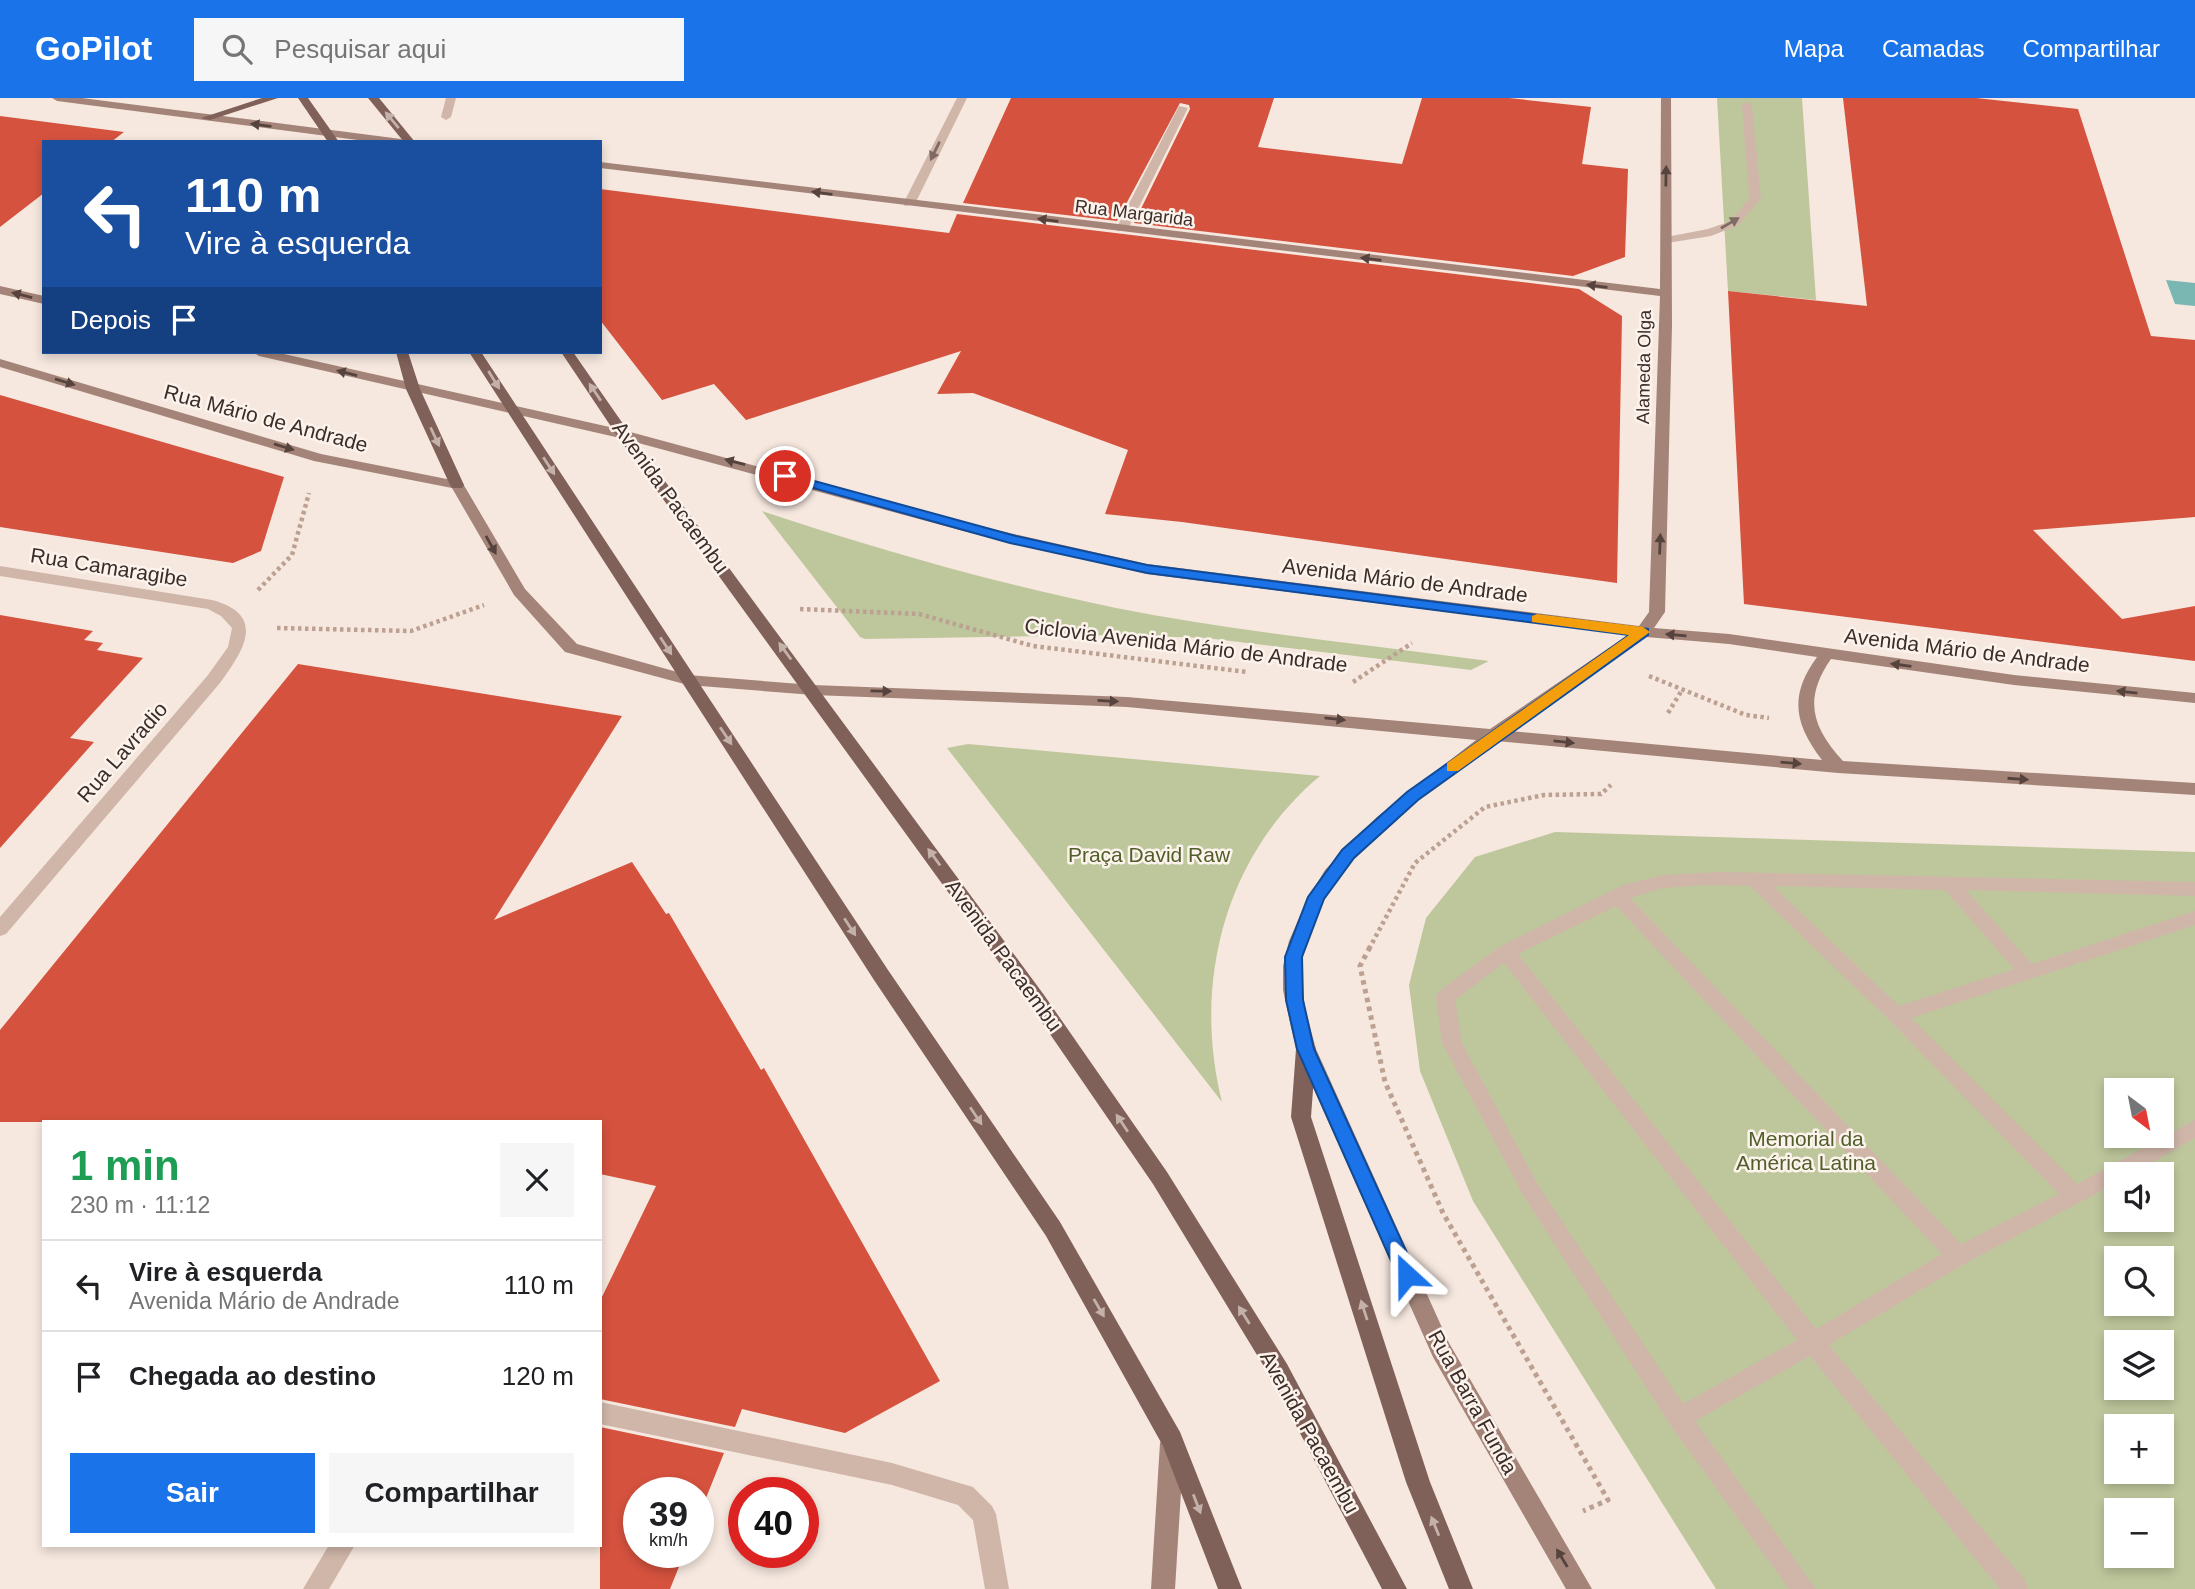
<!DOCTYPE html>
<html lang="pt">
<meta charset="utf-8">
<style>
body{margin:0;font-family:Arial,sans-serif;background:#f6f6f6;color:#202124;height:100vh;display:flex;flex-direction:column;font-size:26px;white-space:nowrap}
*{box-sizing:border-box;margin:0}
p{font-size:23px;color:#757577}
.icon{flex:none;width:38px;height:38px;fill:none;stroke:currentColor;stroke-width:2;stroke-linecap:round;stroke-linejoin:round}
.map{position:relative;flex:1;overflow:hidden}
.panel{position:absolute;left:42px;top:1022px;width:560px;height:427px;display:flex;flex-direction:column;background:#fff;border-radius:0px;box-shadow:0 4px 10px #0003}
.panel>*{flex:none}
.guide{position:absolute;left:42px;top:42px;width:560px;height:214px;border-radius:0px;box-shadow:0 4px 10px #0003;background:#1a4fa0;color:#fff;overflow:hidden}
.needle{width:46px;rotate:148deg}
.controls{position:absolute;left:2104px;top:980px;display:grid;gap:14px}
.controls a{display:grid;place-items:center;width:70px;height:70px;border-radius:0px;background:#fff;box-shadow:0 4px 10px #0003;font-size:35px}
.speed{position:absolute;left:623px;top:1379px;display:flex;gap:14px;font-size:35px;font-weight:700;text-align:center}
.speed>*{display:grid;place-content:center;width:91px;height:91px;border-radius:50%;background:#fff;box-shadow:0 4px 10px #0003;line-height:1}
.speed small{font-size:18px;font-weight:400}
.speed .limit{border:10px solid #d22;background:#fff;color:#111}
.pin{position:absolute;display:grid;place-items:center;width:60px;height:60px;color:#fff;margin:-30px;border:4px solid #fff;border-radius:50%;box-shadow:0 2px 7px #0007}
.me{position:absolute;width:77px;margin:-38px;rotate:336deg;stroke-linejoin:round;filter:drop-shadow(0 0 5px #0008)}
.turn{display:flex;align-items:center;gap:24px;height:147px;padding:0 28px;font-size:32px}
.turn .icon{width:91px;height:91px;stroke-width:2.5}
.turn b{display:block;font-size:49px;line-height:60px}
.then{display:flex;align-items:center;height:66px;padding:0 28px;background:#0003;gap:14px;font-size:26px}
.round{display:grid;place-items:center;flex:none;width:74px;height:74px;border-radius:0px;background:#f6f6f6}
.headline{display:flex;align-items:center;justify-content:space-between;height:119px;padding:0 28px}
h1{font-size:42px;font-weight:700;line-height:52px;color:#1e9e55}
.action{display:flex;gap:14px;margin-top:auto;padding:14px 28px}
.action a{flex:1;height:80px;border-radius:0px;background:#1a73e8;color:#fff;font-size:28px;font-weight:700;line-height:80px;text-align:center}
.action a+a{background:#f6f6f6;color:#202124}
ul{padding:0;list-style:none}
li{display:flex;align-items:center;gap:21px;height:91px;padding:0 28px;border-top:2px solid #e0e0e0}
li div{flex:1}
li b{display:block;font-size:26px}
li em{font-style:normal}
header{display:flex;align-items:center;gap:42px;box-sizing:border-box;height:98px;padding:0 35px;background:#1a73e8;color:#fff}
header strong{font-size:33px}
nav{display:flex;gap:38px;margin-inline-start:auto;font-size:24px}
.search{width:490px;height:63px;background:#f6f6f6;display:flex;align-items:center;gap:18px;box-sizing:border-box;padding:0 24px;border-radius:0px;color:#757577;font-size:26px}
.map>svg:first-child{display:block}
</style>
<header>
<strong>GoPilot</strong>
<div class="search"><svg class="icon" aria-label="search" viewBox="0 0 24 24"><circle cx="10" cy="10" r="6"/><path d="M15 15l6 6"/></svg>Pesquisar aqui</div>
<nav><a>Mapa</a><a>Camadas</a><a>Compartilhar</a></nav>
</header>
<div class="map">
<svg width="2195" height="1491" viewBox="0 0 2195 1491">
<rect width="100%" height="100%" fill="#f6e8df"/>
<g fill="#bec79c" fill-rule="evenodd">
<path d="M1717,0H1802L1816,202L1728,193Z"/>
<path d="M762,413C879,452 995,485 1116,510C1238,534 1365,546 1489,563L1471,572L1206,540L1112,537L865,541L860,539Z"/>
<path d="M968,646L1320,678C1225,757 1192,885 1222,1004L947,650Z"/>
<path d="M1555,734L2195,754V1491H1716L1473,1103L1420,973L1409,887L1426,820L1475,759ZM2116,992H2161V1038H2116ZM2116,1076H2161V1122H2116ZM2116,1160H2161V1206H2116ZM2116,1244H2161V1290H2116ZM2116,1328H2161V1374H2116ZM2116,1412H2161V1458H2116Z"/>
</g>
<path fill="#7ab7b3" d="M2166,182L2195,185V208L2175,206Z"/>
<g fill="#d4523e">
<path d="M1011,0H1274L1258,49L1402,66L1422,0H1509L1591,9L1582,66L1628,71L1625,159L1573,178L1134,125L1190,11L1189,7L1180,5L1117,123L963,105Z"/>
<path d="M1843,0H1976L2078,11L2151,238L2195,242V419L2033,432L2122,521L2195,508V563L1744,506L1728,193L1867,208Z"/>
<path d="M0,18L124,34L111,44H44V95L0,129Z"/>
<path d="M600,91L949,135L957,116L1579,191L1622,218L1617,485L1182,424L1105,416L1128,352L973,295L937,296L961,253L746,322L714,286L662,302L600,222Z"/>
<path d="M0,297L284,379L261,453L233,465L0,429Z"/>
<path d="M0,517L93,533L84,542L103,545L97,552L143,560L70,640L94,644L0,750Z"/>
<path d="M298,566L622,618L494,822L632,764L666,816L669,815L761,972L764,970L940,1283L845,1335L742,1311L735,1329L600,1301V1203L656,1088L600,1076V1024H0V932Z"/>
<path d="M600,1329L724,1355L698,1420V1395H639V1454H685L670,1491H600Z"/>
</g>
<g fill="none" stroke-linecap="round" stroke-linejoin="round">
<g stroke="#bca092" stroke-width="4.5" stroke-dasharray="3.5 3.5" stroke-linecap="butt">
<path d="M258,492L292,457L309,395"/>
<path d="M800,511L919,516L1033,548L1247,574"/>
<path d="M277,530L411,533L484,507"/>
<path d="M1649,578L1746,617L1769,620"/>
<path d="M1353,584L1412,545"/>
<path d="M1668,615L1682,592"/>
<path d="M1369,851L1415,765L1485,709L1544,697L1601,696L1611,687"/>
</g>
<path stroke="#bca092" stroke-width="5" stroke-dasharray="4.5 4.5" stroke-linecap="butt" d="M1370,849L1360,868L1385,984L1443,1115L1608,1402L1583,1413"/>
<g fill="#d0b6a9" fill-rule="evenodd">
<path d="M1747,4L1752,7L1761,100L1739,127L1711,138L1661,146V140L1708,131L1731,123L1749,100L1742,7Z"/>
<path d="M1179,8L1188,10L1128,131L1118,133L1116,131Z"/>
<path d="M1722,774L2195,784V798L1966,792L2032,866L2195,813V827L1911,920L2077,1086L2195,1022V1040L2132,1076H2116V1085L1966,1165L1829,1247L2025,1482L2028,1491H2000L1810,1258L1695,1323L1816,1491H1789L1671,1328L1523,1097L1442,945L1436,899L1438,894L1499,849L1623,787L1663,777ZM1703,787L1750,788L1889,922L2059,1096L1961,1146L1630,800L1663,790ZM1773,788L1945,792L2014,871L1899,908ZM1616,808L1942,1156L1816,1231L1518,856ZM1504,865L1797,1242L1683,1306L1537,1085L1462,945L1455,902Z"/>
<path d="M600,1304L892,1365L973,1389L992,1408L996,1416L1009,1491H985L973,1422L958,1407L892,1387L600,1326Z"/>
<path d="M329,1447H355L329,1491H303Z"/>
</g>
<g fill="#d0b6a9" fill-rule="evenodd">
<path d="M446,0H456L451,19L446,22L441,19Z"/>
<path d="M957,0H967L915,106L905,108L903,106Z"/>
<path d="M0,468L212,502C268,517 243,553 220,585L6,836L0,838V819L208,577L228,549L232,530L221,518L208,511L0,478Z"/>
</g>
<g fill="#a48479" fill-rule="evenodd">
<path d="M52,0H82L401,41L406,44H373L57,3Z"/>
<path d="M1661,0H1671L1672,228L1665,514L1654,530L1729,536L2014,577L2195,595V605L2014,587L1831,561C1803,601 1812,629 1843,663L2195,685V697L1838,675L1496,643C1424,695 1311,771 1302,867C1299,895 1309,924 1316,951L1449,1245L1592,1491H1566L1433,1259L1296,951L1283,892V868L1289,843L1307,802L1325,772L1377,719L1476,642L1127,609L813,597L688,587L565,554L514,497L452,390L314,363L0,269V261L321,356L462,384L525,491L577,546L688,577L813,587L1127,599L1490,631L1628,537L1147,476L967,434L620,340L259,258L253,254H275L623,332L974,427L1147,466L1639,528L1649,514L1660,198L600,70V64L1660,191ZM1646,539L1729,546L1817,559C1789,597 1794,626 1822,662L1510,633Z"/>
<path d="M0,188L44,198V206L0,196Z"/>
<path d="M1172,1334L1180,1337L1184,1345L1175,1491H1151L1160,1345L1164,1337Z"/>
</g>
<g fill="#806159" fill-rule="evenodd">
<path d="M262,0H278L210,22L201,20Z"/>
<path d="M298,0H308L339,44H328Z"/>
<path d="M368,0H379L415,44H404Z"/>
<path d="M396,254H408L420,291L464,387L462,390H452L450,387L406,291Z"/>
<path d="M469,254H481L888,872L1060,1124L1180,1334L1242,1491H1218L1163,1348L1046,1138L874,882Z"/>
<path d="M561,254H573L628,333L1044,897L1167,1074L1287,1266L1407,1491H1382L1271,1280L1153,1086L1030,907L618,339Z"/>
<path d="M1306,943L1313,945L1316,951L1311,1019L1430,1384L1473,1491H1449L1406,1384L1291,1019L1296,951L1299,945Z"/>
</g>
</g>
<defs><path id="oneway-solid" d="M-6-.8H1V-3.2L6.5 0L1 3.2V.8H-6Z" transform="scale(1.75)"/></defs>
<g fill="#c4b1aa">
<use href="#oneway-solid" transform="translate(392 22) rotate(-130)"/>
<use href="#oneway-solid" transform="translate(494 282) rotate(58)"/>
<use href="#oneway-solid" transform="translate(595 294) rotate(-124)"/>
<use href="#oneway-solid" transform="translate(435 339) rotate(65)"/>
<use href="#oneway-solid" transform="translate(549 368) rotate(57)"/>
<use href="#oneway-solid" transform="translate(666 548) rotate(57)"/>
<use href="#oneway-solid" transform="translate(785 553) rotate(-126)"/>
<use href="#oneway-solid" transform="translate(726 638) rotate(56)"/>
<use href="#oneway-solid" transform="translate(934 759) rotate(-126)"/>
<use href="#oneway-solid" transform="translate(850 829) rotate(57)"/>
<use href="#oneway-solid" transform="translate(976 1018) rotate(56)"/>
<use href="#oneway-solid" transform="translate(1122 1025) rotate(-124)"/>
<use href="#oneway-solid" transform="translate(1099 1210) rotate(60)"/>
<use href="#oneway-solid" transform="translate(1364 1212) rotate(-108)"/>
<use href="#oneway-solid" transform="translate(1244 1217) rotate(-122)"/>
<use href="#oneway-solid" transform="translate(1197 1406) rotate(69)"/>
<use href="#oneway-solid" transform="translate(1435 1428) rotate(-112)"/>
</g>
<g fill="#56433d">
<use href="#oneway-solid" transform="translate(261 27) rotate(-173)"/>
<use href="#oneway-solid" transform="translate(1666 78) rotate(-89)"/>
<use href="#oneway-solid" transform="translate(822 95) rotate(-173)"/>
<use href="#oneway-solid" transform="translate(1048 122) rotate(-173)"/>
<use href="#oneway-solid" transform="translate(1371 161) rotate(-173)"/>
<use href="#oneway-solid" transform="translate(1597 188) rotate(-173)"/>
<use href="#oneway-solid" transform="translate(22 197) rotate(-166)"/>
<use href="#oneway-solid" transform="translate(347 275) rotate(-166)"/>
<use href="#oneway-solid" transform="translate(65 284) rotate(17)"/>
<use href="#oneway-solid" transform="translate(284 349) rotate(17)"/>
<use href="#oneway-solid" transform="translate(735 364) rotate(-165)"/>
<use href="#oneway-solid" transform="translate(1660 446) rotate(-88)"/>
<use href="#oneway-solid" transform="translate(491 447) rotate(61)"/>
<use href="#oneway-solid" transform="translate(1676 537) rotate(-175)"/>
<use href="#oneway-solid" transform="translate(1901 567) rotate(-172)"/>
<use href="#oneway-solid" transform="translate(881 593) rotate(1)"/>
<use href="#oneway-solid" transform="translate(2127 594) rotate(-174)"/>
<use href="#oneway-solid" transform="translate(1108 603) rotate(3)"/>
<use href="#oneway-solid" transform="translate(1335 621) rotate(6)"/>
<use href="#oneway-solid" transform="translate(1564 644) rotate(6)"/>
<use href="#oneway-solid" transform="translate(1791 665) rotate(5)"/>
<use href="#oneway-solid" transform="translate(2018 681) rotate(4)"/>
<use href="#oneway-solid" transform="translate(1562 1460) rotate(-121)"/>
</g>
<g fill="#7f6b63">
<use href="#oneway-solid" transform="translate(935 53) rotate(116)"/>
<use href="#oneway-solid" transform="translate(1730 125) rotate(-30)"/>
</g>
<path fill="#1a73e8" stroke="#114b97" stroke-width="2" d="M785,375L1016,438L1147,467L1648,531V537L1418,702L1354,760L1324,801L1302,859L1303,902L1314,951L1417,1177L1414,1183L1407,1186L1400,1183L1297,951L1286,902L1285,859L1308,799L1342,752L1407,694L1629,537L1147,475L1010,445L781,381L779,378Z"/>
<path fill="#f59e0b" d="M1537,516L1643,529L1650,534L1458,673H1447V665L1629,537L1532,524V518Z"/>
<g text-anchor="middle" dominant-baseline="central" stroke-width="5" stroke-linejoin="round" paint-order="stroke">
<g font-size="18" fill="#3c2d29" stroke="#fcf3ec">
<text transform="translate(1134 115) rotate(7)">Rua Margarida</text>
<text transform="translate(1644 269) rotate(-89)">Alameda Olga</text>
</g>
<g font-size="21" fill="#3c2d29" stroke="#fcf3ec">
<text transform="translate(266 320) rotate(15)">Rua Mário de Andrade</text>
<text transform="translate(671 399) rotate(54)">Avenida Pacaembu</text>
<text transform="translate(109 469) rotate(9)">Rua Camaragibe</text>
<text transform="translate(1405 482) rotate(7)">Avenida Mário de Andrade</text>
<text transform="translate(1186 547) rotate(7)">Ciclovia Avenida Mário de Andrade</text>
<text transform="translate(1967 552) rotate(7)">Avenida Mário de Andrade</text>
<text transform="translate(122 654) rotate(-49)">Rua Lavradio</text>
<text transform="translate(1004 857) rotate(54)">Avenida Pacaembu</text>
<text transform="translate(1473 1304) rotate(61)">Rua Barra Funda</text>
<text transform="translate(1310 1334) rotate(61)">Avenida Pacaembu</text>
</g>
<g font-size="21" fill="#515e2a" stroke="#fcf3ec">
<text x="1149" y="756">Praça David Raw</text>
<text x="1806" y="1040">Memorial da<tspan x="1806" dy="24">América Latina</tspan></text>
</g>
</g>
</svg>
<div class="controls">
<a><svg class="needle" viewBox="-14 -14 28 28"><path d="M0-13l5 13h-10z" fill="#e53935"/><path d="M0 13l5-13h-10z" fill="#757577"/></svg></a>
<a><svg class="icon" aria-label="sound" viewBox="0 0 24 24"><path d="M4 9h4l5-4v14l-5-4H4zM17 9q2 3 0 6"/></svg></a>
<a><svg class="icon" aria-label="search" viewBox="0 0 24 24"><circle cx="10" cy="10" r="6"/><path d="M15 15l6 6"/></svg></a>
<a><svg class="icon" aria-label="layers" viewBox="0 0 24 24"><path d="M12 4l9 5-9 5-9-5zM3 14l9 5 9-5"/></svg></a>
<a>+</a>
<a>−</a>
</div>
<div class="speed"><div>39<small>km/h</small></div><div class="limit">40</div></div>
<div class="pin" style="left:785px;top:378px;background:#d93025"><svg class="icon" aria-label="arrive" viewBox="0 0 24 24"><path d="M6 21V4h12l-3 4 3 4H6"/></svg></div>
<svg class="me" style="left:1407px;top:1177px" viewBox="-20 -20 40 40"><path d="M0-17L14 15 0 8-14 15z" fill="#1a73e8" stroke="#fff" stroke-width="4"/></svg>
<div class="guide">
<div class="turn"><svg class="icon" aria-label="left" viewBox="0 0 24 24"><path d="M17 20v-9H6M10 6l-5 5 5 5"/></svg><div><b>110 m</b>Vire à esquerda</div></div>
<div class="then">Depois<svg class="icon" aria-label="arrive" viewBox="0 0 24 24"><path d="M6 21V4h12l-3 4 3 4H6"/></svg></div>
</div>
<section class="panel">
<div class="headline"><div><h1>1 min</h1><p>230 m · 11:12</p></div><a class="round"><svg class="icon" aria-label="close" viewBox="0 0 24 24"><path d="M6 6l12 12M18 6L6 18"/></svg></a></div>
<ul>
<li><svg class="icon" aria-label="left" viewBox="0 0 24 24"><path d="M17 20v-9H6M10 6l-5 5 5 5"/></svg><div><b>Vire à esquerda</b><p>Avenida Mário de Andrade</p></div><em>110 m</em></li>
<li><svg class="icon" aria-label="arrive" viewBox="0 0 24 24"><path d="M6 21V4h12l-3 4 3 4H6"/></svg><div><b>Chegada ao destino</b></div><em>120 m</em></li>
</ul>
<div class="action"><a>Sair</a><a>Compartilhar</a></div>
</section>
</div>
